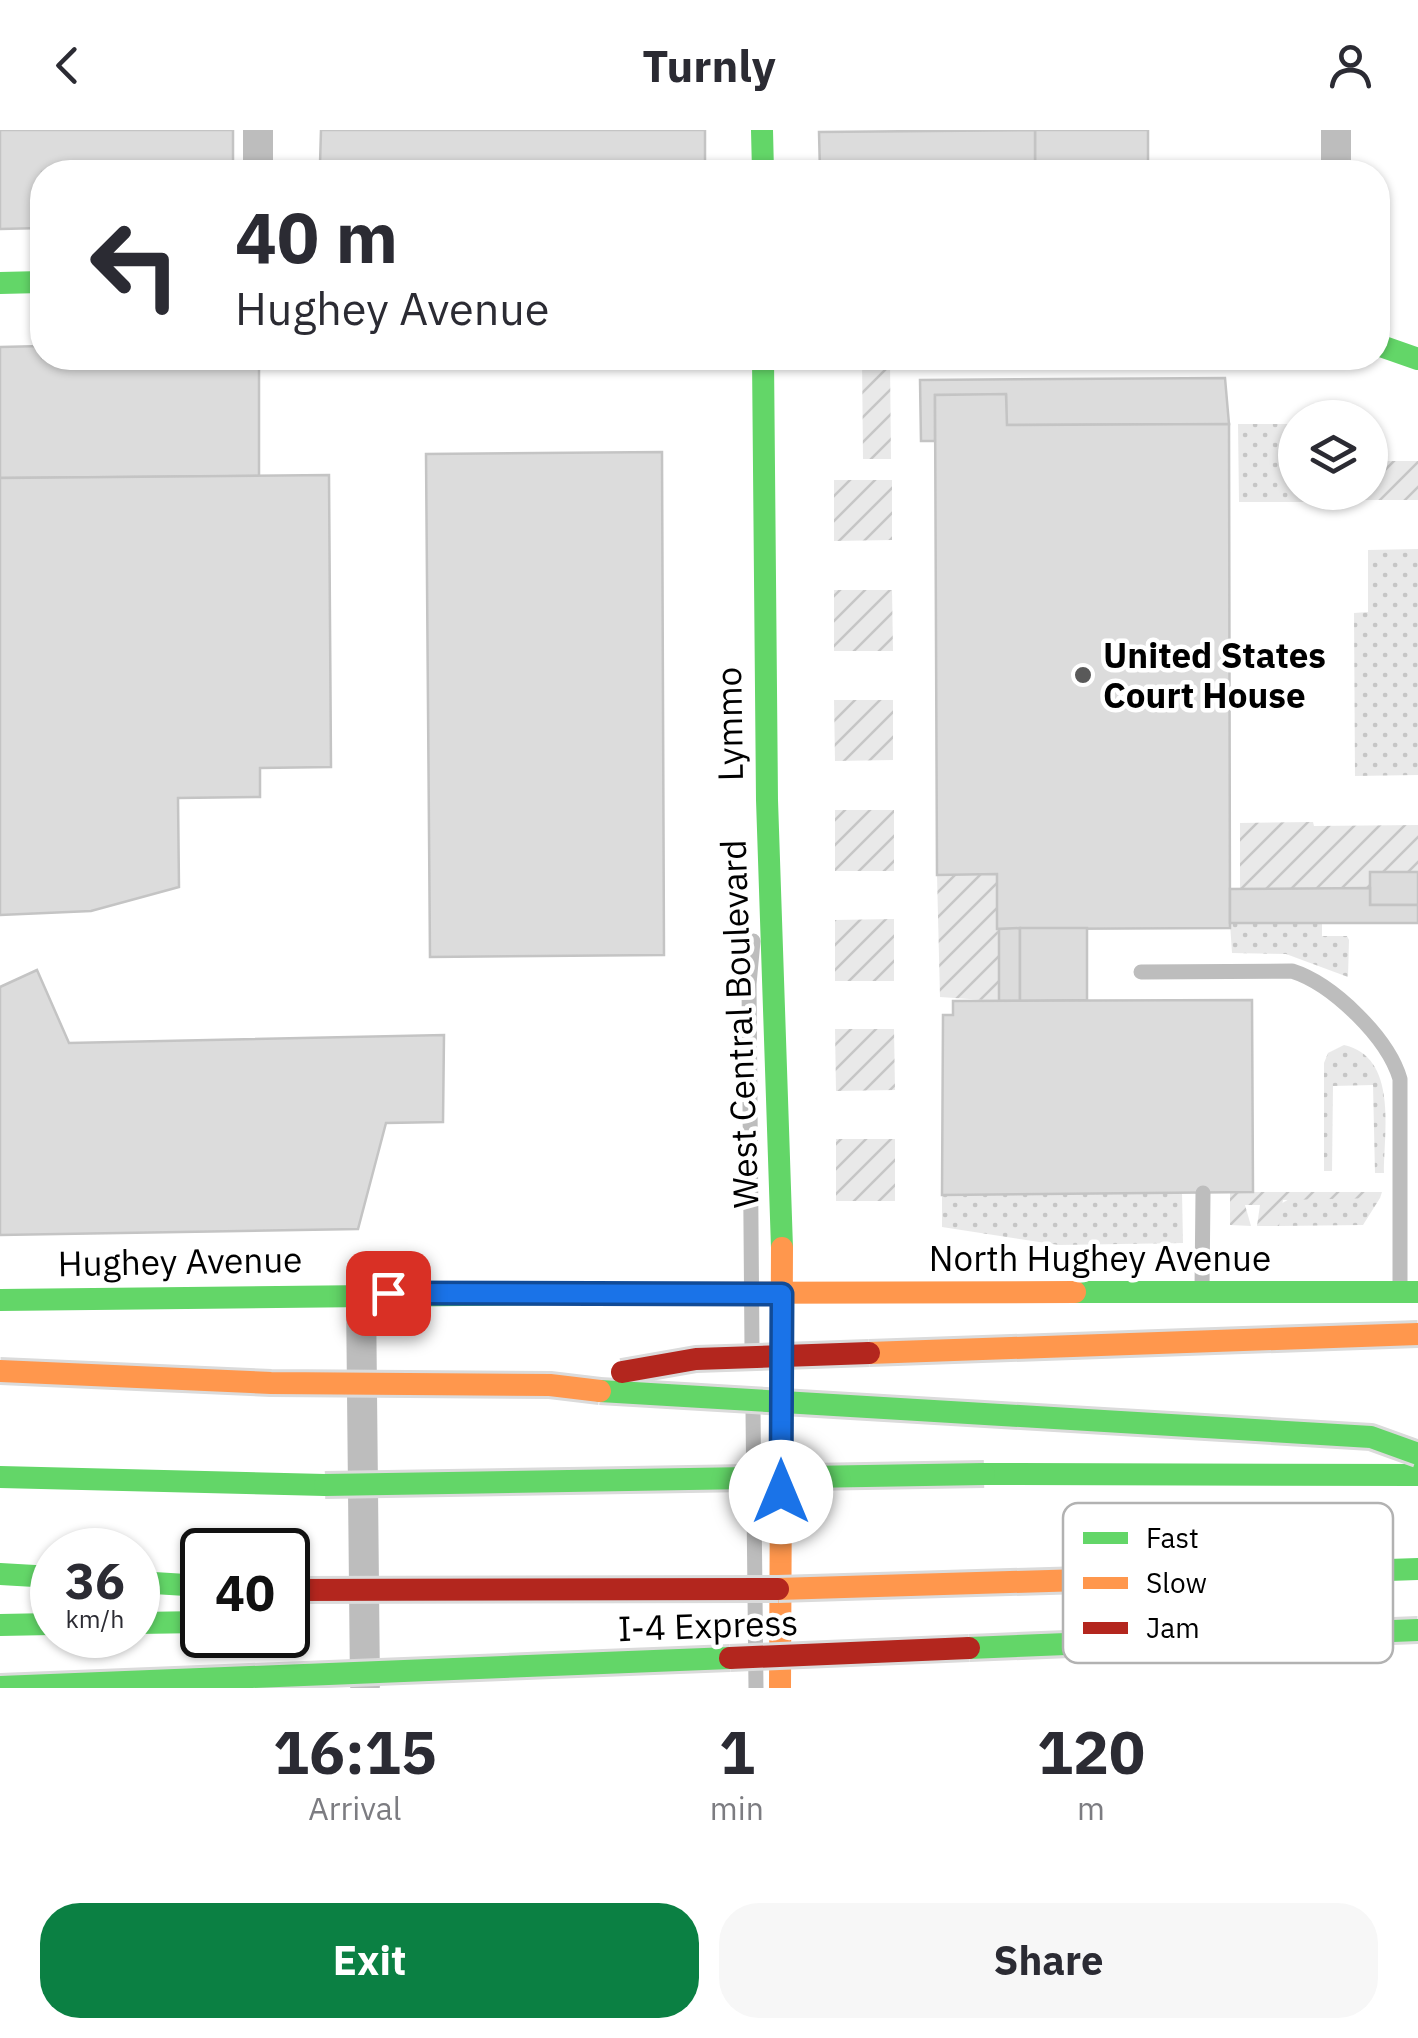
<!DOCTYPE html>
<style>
body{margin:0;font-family:"IBM Plex Sans",sans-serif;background:#f7f7f7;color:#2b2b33;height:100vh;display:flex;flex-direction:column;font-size:38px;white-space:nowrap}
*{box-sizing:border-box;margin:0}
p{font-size:32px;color:#7c7c81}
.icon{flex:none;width:55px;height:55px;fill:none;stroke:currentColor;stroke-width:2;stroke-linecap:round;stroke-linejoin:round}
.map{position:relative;height:1558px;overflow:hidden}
.drawer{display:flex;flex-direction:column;background:#fff;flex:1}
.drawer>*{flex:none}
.hud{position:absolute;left:30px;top:30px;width:1360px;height:210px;border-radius:40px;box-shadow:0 2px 8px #0004;background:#fff;color:#2b2b33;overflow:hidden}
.buttons{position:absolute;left:1278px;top:270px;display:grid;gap:20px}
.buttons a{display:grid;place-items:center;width:110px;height:110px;border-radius:50%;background:#fff;box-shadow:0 2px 8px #0004;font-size:50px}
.speed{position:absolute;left:30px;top:1398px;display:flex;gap:20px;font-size:50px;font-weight:700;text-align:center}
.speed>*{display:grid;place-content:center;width:130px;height:130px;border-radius:50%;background:#fff;box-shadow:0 2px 8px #0004;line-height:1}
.speed small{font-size:25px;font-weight:400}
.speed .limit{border:5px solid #111;border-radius:15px;background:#fff;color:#111}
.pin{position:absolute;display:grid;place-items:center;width:85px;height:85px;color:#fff;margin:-42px;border-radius:20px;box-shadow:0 5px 15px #0006}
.me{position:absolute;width:110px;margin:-55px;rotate:0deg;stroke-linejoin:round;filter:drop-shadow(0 0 8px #0008)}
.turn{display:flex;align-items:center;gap:35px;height:210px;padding:0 40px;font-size:45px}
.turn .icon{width:130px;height:130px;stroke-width:2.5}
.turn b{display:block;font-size:70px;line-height:85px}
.eta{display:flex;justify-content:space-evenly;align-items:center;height:170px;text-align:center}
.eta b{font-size:60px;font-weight:700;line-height:70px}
.primary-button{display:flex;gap:20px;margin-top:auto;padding:20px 40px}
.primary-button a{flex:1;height:115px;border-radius:40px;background:#0b8043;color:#fff;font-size:40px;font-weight:700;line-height:115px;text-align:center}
.primary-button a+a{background:#f7f7f7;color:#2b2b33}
header{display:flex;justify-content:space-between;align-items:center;height:130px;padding:0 40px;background:#fff;font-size:45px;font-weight:700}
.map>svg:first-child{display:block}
</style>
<header><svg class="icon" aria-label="back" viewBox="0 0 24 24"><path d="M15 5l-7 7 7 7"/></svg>Turnly<svg class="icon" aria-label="person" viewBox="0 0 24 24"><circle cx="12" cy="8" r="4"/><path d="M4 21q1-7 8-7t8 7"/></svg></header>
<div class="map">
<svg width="1418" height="1558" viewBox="0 0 1418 1558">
<defs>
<pattern id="grass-dots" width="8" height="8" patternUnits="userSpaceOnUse" patternTransform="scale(2.5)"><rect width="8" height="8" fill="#e9e9e9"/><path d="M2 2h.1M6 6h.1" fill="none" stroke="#c6c6c6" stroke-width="1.8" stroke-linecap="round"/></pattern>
<pattern id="garden-furrows" width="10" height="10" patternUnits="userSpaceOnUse" patternTransform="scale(2.5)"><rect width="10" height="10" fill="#e9e9e9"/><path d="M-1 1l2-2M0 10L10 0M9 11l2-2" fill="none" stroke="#c6c6c6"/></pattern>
</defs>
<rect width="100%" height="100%" fill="#fff"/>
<g fill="url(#grass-dots)">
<path d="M1238,294H1295V362L1312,363V372H1239Z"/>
<path d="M1418,419V645L1355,646L1354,483L1368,482V420Z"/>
<path d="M1230,793H1322V806H1347L1349,810L1348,847L1286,824L1232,823Z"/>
<path d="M1344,915C1398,927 1384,1001 1384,1043H1375L1373,955L1333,956L1332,1041H1324V933L1328,923Z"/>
<path d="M1182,1063L1183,1113L1059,1115L942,1097V1065Z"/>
<path d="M1291,1068H1380L1363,1095L1279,1096V1075Z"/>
</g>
<g fill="url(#garden-furrows)">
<path d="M862,228H933V232H890L891,329H863Z"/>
<path d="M1370,331H1418V370H1353V363L1370,362Z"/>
<path d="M834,350H892V410L834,411Z"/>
<path d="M834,460H892L893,521H834Z"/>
<path d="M834,570H893V630L835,631Z"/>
<rect x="835" y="680" width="59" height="61"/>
<path d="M1313,692L1314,696L1418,695V742H1370V758L1240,759V693Z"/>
<path d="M997,744L999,871L940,867L937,745Z"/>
<path d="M894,789V851H835V790Z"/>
<path d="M835,899H894L895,960L836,961Z"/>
<path d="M895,1009V1071H836V1009Z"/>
<path d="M1230,1062H1382L1380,1068L1283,1070L1279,1096H1257L1260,1075H1245L1251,1096L1230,1095Z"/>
</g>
<g fill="#dcdcdc" stroke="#c4c4c4" stroke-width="2.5">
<path d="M0,0H233V42H42V98L0,99Z"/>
<path d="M321,0H705V32L320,34Z"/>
<path d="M984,0H1148V42H1035V0Z"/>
<path d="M1035,0V42H820L819,2Z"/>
<path d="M42,216V228H259V346L0,348V217Z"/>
<path d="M1225,248L1229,294L1006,295V265H935V311H921L920,250Z"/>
<path d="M1006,264L1007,295L1229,294L1230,798L997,799V744L937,745L935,265Z"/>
<path d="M662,322L664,825L430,827L426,324Z"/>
<path d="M329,345L331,637L260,638V667L178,668L179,757L91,781L0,785V348Z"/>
<rect x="1370" y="742" width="48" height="33"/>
<path d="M1370,758V775H1418V793H1230V759Z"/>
<path d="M1020,798V871H999V799Z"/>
<path d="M1020,798H1087V870L1020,871Z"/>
<path d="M37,840L69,913L444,905L443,992L386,993L358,1099L0,1105V857Z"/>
<path d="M1252,870L1253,1062L942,1065L943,885H953V871Z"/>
</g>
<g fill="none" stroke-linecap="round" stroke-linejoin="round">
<g stroke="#bdbdbd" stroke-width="15">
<path d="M1141,842L1292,841C1333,854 1388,908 1400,949V1158"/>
<path d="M1202,1159L1203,1063"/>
<path d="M752,1218L749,854L753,811"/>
<path d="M753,1281L756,1558"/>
</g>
<g stroke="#bdbdbd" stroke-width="30">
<path d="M258,0V42"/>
<path d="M1336,0V42"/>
<path d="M361,1164L365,1555"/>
</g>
<g stroke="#63d668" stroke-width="22">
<path d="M762,0L763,42"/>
<path d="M0,153L42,152"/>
<path d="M1378,215L1418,229"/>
<path d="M763,228L767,670L782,1118"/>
<path d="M1075,1162H1418"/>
<path d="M0,1170L637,1163"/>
<path d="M984,1344L1418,1345"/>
<path d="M0,1347L325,1355"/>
<path d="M0,1444L52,1447"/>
<path d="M1148,1448L1418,1439"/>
<path d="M138,1452L202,1456"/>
<path d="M138,1493L202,1492"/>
<path d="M0,1495L52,1494"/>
</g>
<g stroke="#ff974d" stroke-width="22">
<path d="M637,1163L1075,1162"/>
<path d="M780,1558L782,1118"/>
</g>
<defs>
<g id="fast-bridge">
<path d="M600,1261L1371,1307L1418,1324"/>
<path d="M325,1355L984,1344"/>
<path d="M969,1518L1418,1500"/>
<path d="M0,1557L730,1528"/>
</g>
<g id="slow-bridge">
<path d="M869,1223L1418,1204"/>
<path d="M0,1241L271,1253L550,1255L600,1261"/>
<path d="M778,1459L1148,1448"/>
</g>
<g id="jam-bridge">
<path d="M622,1242L696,1229L869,1223"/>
<path d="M288,1460L778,1459"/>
<path d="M730,1528L969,1518"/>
</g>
</defs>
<use href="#fast-bridge" stroke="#dbdbdb" stroke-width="28" stroke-linecap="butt"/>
<use href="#slow-bridge" stroke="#dbdbdb" stroke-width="28" stroke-linecap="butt"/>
<use href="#jam-bridge" stroke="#dbdbdb" stroke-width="28" stroke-linecap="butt"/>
<use href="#fast-bridge" stroke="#63d668" stroke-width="22"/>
<use href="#slow-bridge" stroke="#ff974d" stroke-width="22"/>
<use href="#jam-bridge" stroke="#b3261e" stroke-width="22"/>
</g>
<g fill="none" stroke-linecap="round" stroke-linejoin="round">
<defs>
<path id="route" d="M388,1163L782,1164L781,1362"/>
</defs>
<use href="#route" stroke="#114b97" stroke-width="25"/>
<use href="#route" stroke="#1a73e8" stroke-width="18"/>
</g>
<circle fill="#595959" stroke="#fff" stroke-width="4" cx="1083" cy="545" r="10"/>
<g text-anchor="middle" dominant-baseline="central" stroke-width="9" stroke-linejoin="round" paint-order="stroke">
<g font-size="35" font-weight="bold" fill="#000" stroke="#fff" text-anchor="start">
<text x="1103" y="525">United States<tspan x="1103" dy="40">Court House</tspan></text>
</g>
<g font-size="35" fill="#000" stroke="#fff">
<text transform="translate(729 594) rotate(-91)">Lymmo</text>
<text transform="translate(739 894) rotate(-92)">West Central Boulevard</text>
<text x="1100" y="1128">North Hughey Avenue</text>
<text transform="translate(180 1131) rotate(-1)">Hughey Avenue</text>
<text transform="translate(708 1495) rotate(-2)">I-4 Express</text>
</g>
</g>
<rect x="1063" y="1373" width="330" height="160" rx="15" fill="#fff" stroke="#b2b2b2" stroke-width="2.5"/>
<rect x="1083" y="1402" width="45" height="12" fill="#63d668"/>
<rect x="1083" y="1447" width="45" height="12" fill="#ff974d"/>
<rect x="1083" y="1492" width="45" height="12" fill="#b3261e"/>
<g font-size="28" fill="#000">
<text x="1146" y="1418">Fast</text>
<text x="1146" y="1463">Slow</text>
<text x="1146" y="1508">Jam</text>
</g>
</svg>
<div class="buttons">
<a><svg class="icon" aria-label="layers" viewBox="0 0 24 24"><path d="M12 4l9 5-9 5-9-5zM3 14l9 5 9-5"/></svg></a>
</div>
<div class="speed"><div>36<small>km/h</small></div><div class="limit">40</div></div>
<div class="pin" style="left:388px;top:1163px;background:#d93025"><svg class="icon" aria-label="arrive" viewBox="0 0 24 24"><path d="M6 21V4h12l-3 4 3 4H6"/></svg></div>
<svg class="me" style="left:781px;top:1362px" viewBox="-20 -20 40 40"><circle r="19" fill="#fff"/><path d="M0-13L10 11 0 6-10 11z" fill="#1a73e8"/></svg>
<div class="hud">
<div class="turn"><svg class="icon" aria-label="left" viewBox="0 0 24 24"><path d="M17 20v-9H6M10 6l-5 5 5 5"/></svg><div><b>40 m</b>Hughey Avenue</div></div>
</div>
</div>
<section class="drawer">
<div class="eta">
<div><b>16:15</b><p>Arrival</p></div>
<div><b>1</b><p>min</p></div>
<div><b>120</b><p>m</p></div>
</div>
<div class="primary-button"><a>Exit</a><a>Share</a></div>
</section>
